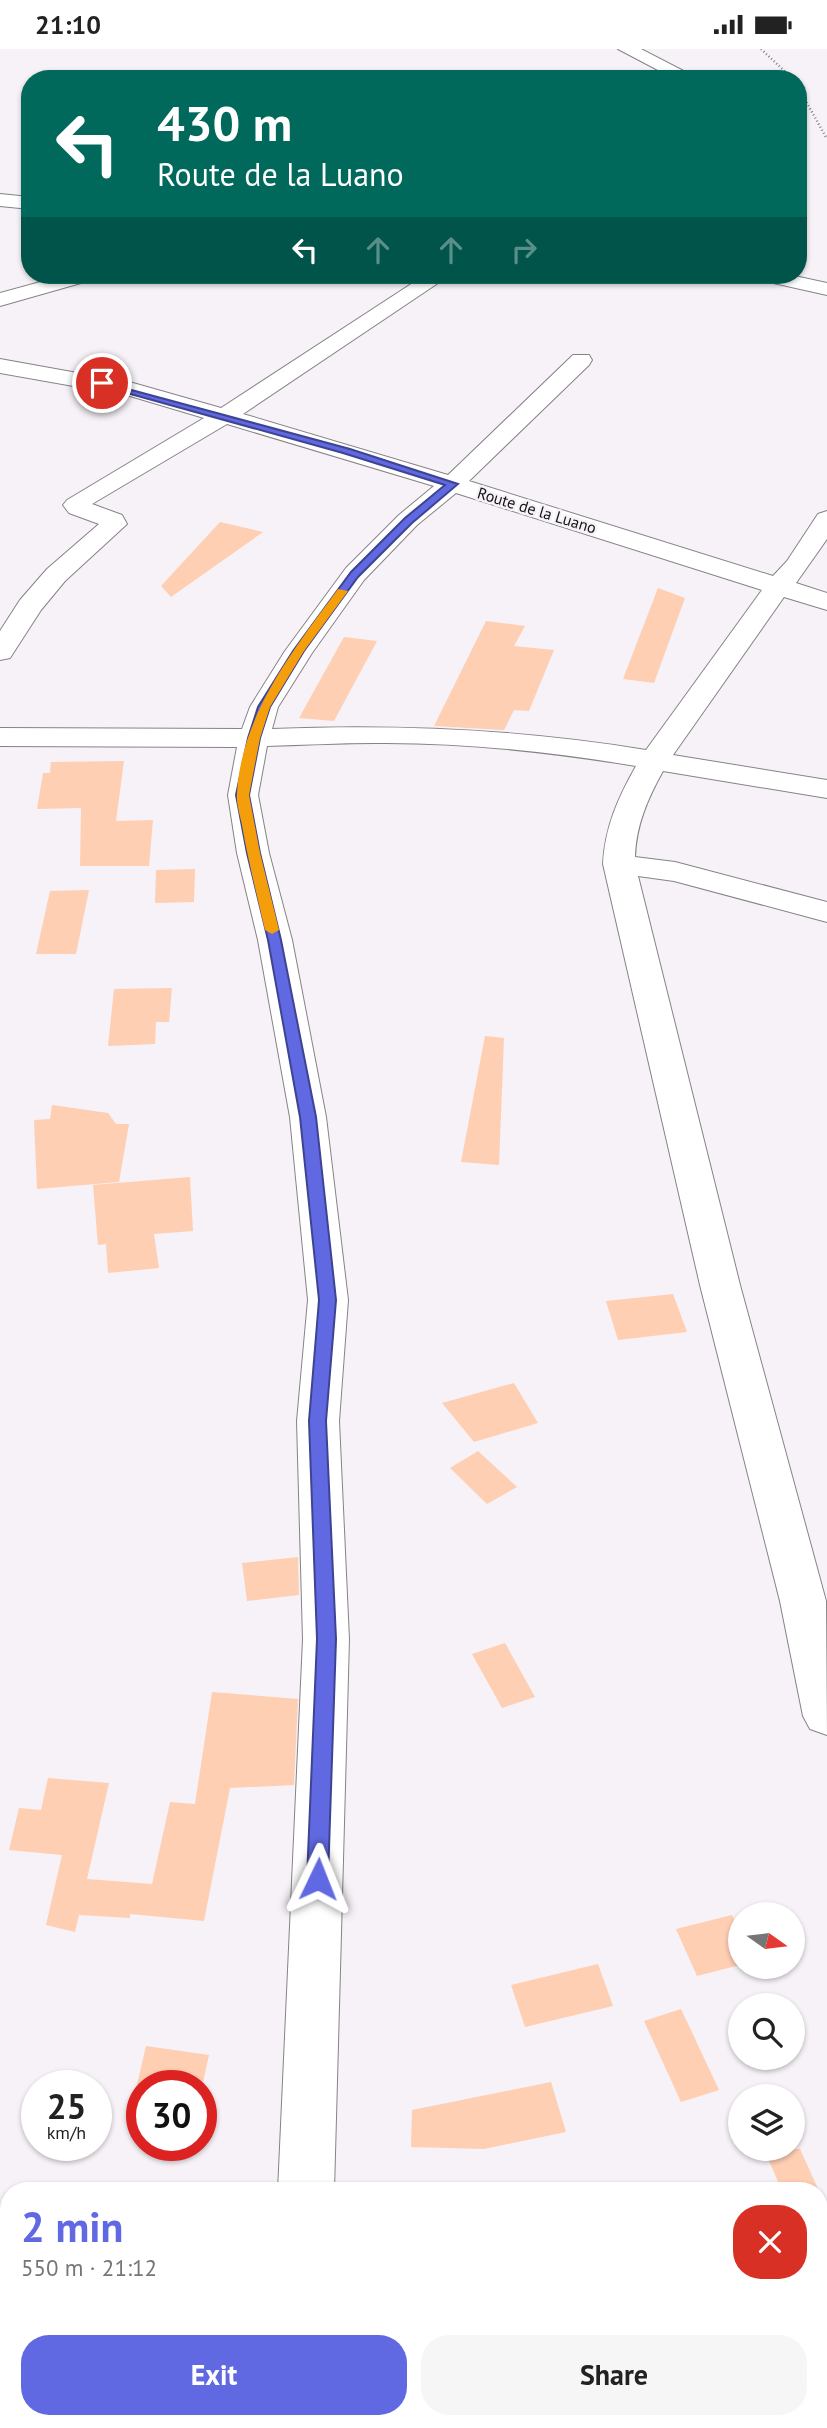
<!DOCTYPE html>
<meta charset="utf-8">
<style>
body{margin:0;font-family:"PT Sans",sans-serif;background:#f6f6f6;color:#222;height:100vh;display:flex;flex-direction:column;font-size:26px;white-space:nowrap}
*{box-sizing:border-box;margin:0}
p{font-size:23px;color:#767676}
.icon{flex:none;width:38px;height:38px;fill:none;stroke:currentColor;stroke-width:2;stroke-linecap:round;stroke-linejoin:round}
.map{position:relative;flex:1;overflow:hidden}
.side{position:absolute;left:0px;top:2133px;width:828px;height:247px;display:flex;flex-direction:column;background:#fff;border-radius:28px 28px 0 0;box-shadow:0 2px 5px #0004}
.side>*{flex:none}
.banner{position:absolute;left:21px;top:21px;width:786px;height:214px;border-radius:28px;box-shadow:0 2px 5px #0004;background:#00695c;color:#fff;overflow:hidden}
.needle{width:46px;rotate:104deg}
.controls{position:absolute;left:728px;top:1853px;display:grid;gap:14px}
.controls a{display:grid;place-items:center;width:77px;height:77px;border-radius:50%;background:#fff;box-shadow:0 2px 5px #0004;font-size:35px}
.speed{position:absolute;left:21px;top:2021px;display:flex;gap:14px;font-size:35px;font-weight:700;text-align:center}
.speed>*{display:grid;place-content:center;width:91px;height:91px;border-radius:50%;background:#fff;box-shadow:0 2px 5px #0004;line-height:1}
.speed small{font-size:18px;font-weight:400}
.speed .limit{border:10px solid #d22;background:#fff;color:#111}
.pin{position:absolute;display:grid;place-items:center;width:60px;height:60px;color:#fff;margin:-30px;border:4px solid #fff;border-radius:50%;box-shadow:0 2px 7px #0007}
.me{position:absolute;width:77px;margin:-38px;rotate:2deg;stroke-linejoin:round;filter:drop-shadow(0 0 5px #0008)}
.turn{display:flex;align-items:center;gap:24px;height:147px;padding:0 21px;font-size:32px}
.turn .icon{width:91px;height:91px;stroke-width:2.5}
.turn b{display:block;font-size:49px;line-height:60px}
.lanes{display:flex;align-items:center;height:66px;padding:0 21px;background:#0003;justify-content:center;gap:35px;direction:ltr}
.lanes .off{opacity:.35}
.round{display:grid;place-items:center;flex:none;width:74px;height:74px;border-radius:28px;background:#f6f6f6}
.overview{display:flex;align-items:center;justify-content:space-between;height:119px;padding:0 21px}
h1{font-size:42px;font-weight:600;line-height:52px;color:#6069e1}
.primary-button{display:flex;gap:14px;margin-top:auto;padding:14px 21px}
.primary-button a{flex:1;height:80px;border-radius:28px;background:#6069e1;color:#fff;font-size:28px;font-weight:600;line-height:80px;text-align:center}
.primary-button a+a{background:#f6f6f6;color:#222}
.status{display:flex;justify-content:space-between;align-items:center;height:49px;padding:0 35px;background:#fff;direction:ltr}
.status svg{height:19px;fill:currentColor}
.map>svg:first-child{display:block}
</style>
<div class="status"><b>21:10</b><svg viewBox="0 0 49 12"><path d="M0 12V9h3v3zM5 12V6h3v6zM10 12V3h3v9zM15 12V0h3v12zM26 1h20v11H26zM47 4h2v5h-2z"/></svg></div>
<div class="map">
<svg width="827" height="2379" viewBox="0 0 827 2379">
<rect width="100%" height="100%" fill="#f6f2f7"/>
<g fill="#fecfb3">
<path d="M220,473L263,483L171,548L161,537Z"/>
<path d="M658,539L685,549L654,634L623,630Z"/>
<path d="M486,572L525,577L514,597L554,601L529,662L514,661L504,681L434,677Z"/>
<path d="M344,588L377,592L334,672L299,669Z"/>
<path d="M124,712L116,772L153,771L149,817H80L81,759L37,760L43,724H50L51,713Z"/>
<path d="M195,820L194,853L155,854L156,821Z"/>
<path d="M89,841L76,905H36L50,842Z"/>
<path d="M172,939L169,973H156L155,995L108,997L114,940Z"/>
<path d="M485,987L504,989L499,1116L461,1113Z"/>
<path d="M52,1056L108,1064L116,1075H129L119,1133L37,1140L34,1071L50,1070Z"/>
<path d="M190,1128L193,1182L154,1185L159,1219L108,1224L106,1195L98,1196L93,1136Z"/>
<path d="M673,1245L687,1283L618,1291L606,1252Z"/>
<path d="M514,1334L538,1374L474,1393L442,1354Z"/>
<path d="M478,1402L517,1438L487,1455L450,1419Z"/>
<path d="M298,1508L299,1546L247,1552L242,1514Z"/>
<path d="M505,1594L535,1648L502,1659L472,1605Z"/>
<path d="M212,1643L298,1650L294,1736L230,1739L204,1872L130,1865V1869L79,1866L75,1883L46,1876L62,1806L9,1801L19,1759L41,1761L48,1729L109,1734L87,1830L152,1835L170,1753L195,1755Z"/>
<path d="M732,1866L740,1883V1916L697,1927L676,1880Z"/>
<path d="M598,1915L613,1957L525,1978L511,1936Z"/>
<path d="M681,1960L719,2041L681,2053L644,1972Z"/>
<path d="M146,1997L209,2006L201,2042V2037H142V2067L130,2065Z"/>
<path d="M551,2033L566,2083L484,2100L411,2098L412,2061Z"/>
<path d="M764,2100H800L819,2142H782Z"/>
</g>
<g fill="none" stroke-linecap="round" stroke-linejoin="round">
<defs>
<g id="street">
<path d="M618,0H641L699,30H675Z"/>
<path d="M0,145L30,148V160L0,157Z"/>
<path d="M66,226H99L95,230L0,257V244Z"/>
<path d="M425,226H450L243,365L448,426L573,306H589L592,311L589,316L469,432L773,527L787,512L818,465L827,462V490L796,534L827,544V561L784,548L673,706L827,731V749L663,722C648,749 636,776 635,808L675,813L827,853V873L674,832L638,827L740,1236L826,1552L827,1686L810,1680L803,1667L780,1552L700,1236L603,815C605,778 618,749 636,717C551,703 461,693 374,694C339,694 303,696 267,697L258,746L269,804L292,891L326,1068L348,1251L339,1372L349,1590L334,2142H278L303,1590L297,1372L308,1251L290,1068L258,891L237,804L228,746L237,698L0,697V679L242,680L250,658L285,602L346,519L399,466L434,437L227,375L92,455L122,466L127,475L65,532L41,561L10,609L0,611V582L20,551L47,520L99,475L69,464L63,456L67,451L204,369L130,347L0,324V310L133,334L221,359ZM456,444L762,541L646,701C520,680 400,675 272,680L278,658L312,604L364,531L417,476Z"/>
<path d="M751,226H790L827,234V246L755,230Z"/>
<path d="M0,2311L9,2314V2371H15L9,2374L0,2371Z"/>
<path d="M53,2371H126L129,2379H56Z"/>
<path d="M259,2371H319L318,2379H258Z"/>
</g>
</defs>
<use href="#street" stroke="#868387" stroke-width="2"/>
<g stroke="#828083" stroke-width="2.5" stroke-dasharray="1 2.5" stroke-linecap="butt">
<path d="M761,0L793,30"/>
<path d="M798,38L827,90"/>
</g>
<use href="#street" fill="#fff" fill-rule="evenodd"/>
</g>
<path fill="#6069e1" stroke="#3e4492" stroke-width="2" d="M98,332L350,400L458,435L412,474L358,528L304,602L270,658L260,689L249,746L260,804L281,891L316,1068L336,1251L326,1372L336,1590L328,1830L325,1836L318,1839L310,1836L307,1830L317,1590L309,1372L319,1251L300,1068L268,891L247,804L236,746L248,689L258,658L293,602L351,523L405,469L445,436L343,404L98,336Z"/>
<path fill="#f59e0b" d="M338,540L348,542L304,602L270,658L260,689L249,746L260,804L279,881L272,885L265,881C257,846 248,811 242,776C240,766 236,754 237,744C242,664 293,602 338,540Z"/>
<g text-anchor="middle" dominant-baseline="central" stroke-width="5" stroke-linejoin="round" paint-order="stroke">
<g font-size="16" fill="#141315" stroke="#f6f2f7">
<text transform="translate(537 461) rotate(17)">Route de la Luano</text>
</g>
</g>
</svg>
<div class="controls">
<a><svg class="needle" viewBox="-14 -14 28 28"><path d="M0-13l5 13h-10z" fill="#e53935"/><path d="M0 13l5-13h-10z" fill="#767676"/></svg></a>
<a><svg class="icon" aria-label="search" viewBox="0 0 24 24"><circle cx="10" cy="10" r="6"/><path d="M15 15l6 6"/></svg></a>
<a><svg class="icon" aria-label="layers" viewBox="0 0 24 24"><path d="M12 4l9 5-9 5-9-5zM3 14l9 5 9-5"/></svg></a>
</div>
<div class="speed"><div>25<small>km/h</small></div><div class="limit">30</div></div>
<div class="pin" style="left:102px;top:334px;background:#d93025"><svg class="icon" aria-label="arrive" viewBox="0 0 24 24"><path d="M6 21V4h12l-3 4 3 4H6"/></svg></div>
<svg class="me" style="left:318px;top:1830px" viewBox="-20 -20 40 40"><path d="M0-17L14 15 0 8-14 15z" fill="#6069e1" stroke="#fff" stroke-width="4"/></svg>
<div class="banner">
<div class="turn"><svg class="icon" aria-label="left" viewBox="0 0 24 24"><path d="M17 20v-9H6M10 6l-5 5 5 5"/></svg><div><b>430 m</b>Route de la Luano</div></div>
<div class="lanes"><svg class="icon" aria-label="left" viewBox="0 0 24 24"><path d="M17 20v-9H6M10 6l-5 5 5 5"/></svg><svg class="icon off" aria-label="ahead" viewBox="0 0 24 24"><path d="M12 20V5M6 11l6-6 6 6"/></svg><svg class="icon off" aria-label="ahead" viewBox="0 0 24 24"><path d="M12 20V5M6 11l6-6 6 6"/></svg><svg class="icon off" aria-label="right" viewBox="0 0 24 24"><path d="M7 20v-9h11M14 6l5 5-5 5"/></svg></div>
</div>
<section class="side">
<div class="overview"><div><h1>2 min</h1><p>550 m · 21:12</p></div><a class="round" style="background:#d93025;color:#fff"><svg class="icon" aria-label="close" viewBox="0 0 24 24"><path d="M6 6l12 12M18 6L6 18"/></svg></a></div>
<div class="primary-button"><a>Exit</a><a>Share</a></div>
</section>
</div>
